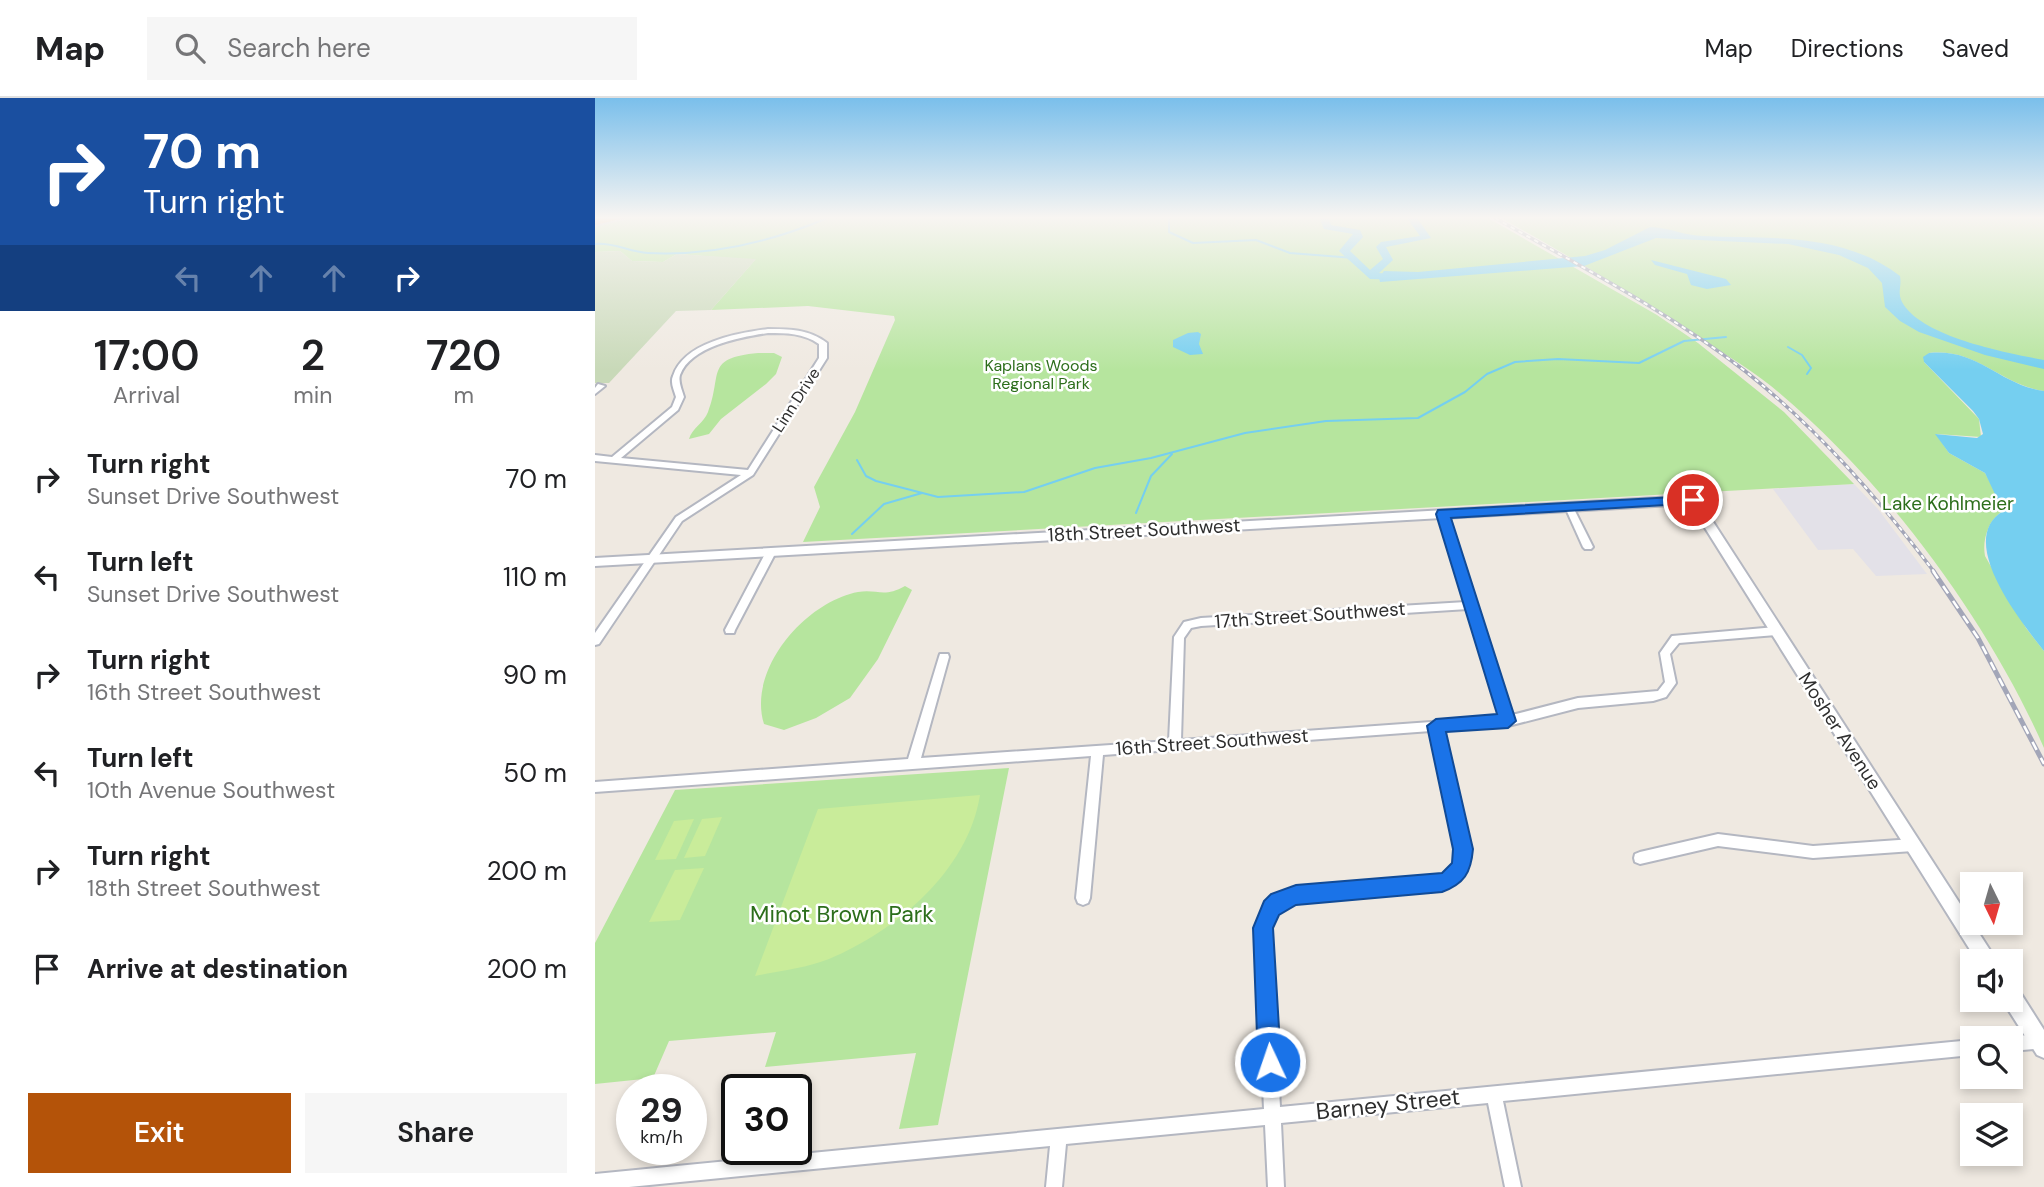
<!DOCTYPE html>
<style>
body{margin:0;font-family:"DM Sans",sans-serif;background:#f6f6f6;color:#202124;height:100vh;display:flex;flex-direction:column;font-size:26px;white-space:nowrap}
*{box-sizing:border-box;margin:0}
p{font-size:23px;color:#757577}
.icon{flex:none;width:38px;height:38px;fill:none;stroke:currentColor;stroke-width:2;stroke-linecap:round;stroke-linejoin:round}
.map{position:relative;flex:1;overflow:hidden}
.details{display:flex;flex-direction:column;background:#fff;width:595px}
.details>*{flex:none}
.hud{background:#1a4fa0;color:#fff;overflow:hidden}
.needle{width:46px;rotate:175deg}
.controls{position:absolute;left:1365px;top:774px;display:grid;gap:14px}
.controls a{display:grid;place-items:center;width:63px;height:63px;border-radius:0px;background:#fff;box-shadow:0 4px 10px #0003;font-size:35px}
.speed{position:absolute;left:21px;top:976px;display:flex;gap:14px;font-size:35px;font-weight:700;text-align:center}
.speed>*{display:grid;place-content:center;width:91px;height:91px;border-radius:50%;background:#fff;box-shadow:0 4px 10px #0003;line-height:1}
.speed small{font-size:18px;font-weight:400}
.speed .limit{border:4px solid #111;border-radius:10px;background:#fff;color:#111}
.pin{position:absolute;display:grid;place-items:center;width:60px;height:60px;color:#fff;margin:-30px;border:4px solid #fff;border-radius:50%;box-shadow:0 2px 7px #0007}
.me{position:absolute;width:77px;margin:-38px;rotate:357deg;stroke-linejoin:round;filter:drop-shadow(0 0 5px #0008)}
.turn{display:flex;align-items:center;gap:24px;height:147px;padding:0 28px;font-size:32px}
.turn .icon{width:91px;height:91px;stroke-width:2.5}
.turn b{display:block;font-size:49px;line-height:60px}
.lanes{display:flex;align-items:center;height:66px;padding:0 28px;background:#0003;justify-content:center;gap:35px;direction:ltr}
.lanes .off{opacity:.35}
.eta{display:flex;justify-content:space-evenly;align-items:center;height:119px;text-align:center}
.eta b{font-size:42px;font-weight:600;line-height:49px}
.button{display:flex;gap:14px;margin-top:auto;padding:14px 28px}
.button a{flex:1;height:80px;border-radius:0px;background:#b45309;color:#fff;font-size:28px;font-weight:600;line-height:80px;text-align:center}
.button a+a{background:#f6f6f6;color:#202124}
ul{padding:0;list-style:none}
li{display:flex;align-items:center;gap:21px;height:98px;padding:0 28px}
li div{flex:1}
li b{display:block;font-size:26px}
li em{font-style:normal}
header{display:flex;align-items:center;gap:42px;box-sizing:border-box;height:98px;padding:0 35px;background:#fff;border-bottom:2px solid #e0e0e0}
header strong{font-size:33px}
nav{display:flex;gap:38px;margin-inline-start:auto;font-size:24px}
.search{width:490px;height:63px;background:#f6f6f6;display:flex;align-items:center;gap:18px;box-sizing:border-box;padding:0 24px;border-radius:0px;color:#757577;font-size:26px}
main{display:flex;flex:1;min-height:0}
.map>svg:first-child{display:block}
</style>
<header>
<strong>Map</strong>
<div class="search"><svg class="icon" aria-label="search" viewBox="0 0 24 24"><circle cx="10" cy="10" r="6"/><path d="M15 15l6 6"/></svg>Search here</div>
<nav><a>Map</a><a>Directions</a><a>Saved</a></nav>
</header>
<main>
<section class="details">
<div class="hud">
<div class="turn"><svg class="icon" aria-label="right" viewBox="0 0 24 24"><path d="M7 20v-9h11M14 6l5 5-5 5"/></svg><div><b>70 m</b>Turn right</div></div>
<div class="lanes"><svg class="icon off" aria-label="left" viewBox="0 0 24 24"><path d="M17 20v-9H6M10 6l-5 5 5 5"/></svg><svg class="icon off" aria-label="ahead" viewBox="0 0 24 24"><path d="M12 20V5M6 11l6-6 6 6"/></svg><svg class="icon off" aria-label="ahead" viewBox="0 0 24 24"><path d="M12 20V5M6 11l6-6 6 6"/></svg><svg class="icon" aria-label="right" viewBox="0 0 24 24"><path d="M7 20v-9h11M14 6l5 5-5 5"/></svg></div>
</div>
<div class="eta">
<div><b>17:00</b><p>Arrival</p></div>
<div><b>2</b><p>min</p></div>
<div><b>720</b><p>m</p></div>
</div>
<ul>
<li><svg class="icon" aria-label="right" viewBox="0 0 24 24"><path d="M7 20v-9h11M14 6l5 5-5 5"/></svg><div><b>Turn right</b><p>Sunset Drive Southwest</p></div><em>70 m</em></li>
<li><svg class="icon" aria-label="left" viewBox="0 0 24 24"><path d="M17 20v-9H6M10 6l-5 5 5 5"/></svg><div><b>Turn left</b><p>Sunset Drive Southwest</p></div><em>110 m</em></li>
<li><svg class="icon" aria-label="right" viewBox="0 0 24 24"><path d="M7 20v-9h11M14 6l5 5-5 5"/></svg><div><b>Turn right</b><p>16th Street Southwest</p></div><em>90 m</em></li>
<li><svg class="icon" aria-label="left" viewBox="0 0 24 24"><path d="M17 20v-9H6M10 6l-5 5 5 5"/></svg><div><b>Turn left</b><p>10th Avenue Southwest</p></div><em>50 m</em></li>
<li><svg class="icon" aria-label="right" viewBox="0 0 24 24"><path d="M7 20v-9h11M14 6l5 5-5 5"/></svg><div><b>Turn right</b><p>18th Street Southwest</p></div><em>200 m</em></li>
<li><svg class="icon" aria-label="arrive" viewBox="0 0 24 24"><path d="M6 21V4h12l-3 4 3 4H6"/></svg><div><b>Arrive at destination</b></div><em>200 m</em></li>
</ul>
<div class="button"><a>Exit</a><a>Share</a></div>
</section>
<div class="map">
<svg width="1449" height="1089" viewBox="0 0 1449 1089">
<rect width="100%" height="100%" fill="#efe9e1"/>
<path fill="#e3e1e8" d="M1259,386L1283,411L1332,476L1281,478L1258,451L1223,452L1178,391Z"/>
<g fill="#b6e59e">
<path d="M0,120H893L1062,217L1103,245L1189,314L1259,386L208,444L225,409L219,389L260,314L300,222L299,218L213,208L116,212L160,162L82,156L68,164L37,163L25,153L0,154Z"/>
<path d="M906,120H1449V293C1405,287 1383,250 1334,255L1329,264L1384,321L1386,339L1341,336L1354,355L1390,375L1408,409V413C1393,421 1387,443 1390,458L1431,530L1449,553V650C1392,520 1286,378 1176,288C1151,268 1123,252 1097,235C1034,194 971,156 906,120Z"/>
<path d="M163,255H179L187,259L181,276L171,286L126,321L114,336L94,341C97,330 109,325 113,314C128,276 109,260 163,255Z"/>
<path d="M310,488L317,492L283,561L255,600L221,620L189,632L169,626C152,572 210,504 263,494C283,491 289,500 310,488Z"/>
<path d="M414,670L343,1027L304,1031L321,955L170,969L181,934L74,943L58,980L0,986V845L80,692Z"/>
</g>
<path fill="#c8d9b8" d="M25,153L37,163L68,164L82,156L161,161L116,212L81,213L14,285H0V154Z"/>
<g fill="#c9ec9a">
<path d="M385,697C373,773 301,833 234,861C211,870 184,873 160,878L223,711Z"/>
<path d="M127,719L110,758L89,760L107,721Z"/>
<path d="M99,721L81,761L60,762L79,723Z"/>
<path d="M109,770L85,822L54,824L80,772Z"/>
</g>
<g fill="#75cff0">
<path d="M1055,129C1073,129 1090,138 1108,138C1176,141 1248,134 1305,178C1307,188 1302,194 1307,204C1326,239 1412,255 1449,262V271L1390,257L1324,234L1305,223L1290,209L1287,185L1273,170L1244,157L1193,146L1061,140L989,168L785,184L784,180L789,173L823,174L990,158L1010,152Z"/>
<path d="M1056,162L1131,181L1136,187L1112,191L1096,187L1092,176L1060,167Z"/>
<path d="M603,234L606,236L604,246L608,256L595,257L578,249V242L593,235Z"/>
<path d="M1334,255C1384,250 1404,287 1449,293V553C1426,524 1360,442 1408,413L1390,375L1354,355L1340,336L1382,340L1388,336L1384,321L1378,313L1329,264L1328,259Z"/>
</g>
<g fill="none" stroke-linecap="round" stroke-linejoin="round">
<g stroke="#75cff0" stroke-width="2">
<path d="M574,120V134L598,145L661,142L695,155L759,160"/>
<path d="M0,146C19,144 34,154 53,155C114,158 176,144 232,120"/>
<path d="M1193,249L1207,257L1216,270L1212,276"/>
<path d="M262,362L271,378L281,383L343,399L429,394L500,370L556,360L650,335L731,323L823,320L870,294L892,276L920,264L963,261L1044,265L1089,243L1131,239"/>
<path d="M541,415L556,378L577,356"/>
<path d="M257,436L289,406L327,395"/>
</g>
<path fill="#75cff0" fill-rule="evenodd" d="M724,120H734L736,127L765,132L768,139L755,153L775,172L788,161L781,149L786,144L825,138L812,120H822L836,140L791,149L798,162L784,175L811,178V182L775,181L744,153L758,136L729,131Z"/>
<defs>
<g id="street">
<path d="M173,231C194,231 214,231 232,245V260L158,377L87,423L4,546L0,547V535L81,419L146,377L0,363V357L17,359L77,309L81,299C79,292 75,284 78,278C89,244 143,235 173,231ZM173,235C192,235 208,235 224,246V260L153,372L26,360L83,312L89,299C87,292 83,284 85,277C96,248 146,239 173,235Z"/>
<path d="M3,286L10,288L0,296V290Z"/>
<path d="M974,406L978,409L998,449L996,451H990L988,449L970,409Z"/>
<path d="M848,413L853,416L917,617L983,600L1063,593L1070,584L1065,555L1077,538L1181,529L1186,533L1181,537L1084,545L1075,556L1081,585L1071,599L1058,603L983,610L913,628L848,632L874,751C875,771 865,784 847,791L695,804C685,811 678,818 675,830L685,1009L1377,942V957L908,1003L926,1089H910L893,1005L686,1025L689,1089H673L670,1027L471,1046L467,1089H451L455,1048L34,1089H0V1076L669,1011L661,830C667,812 675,799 693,792L846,779C858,772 862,765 862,751L836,633L508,657L495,800L493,805L488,807L483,805L481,800L496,658L0,694V684L313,661L344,559L345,556H353L354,559L326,660L574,643L579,539L589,524L606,520L871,504L843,416ZM873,511L906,619L586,642L589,540L596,530L606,528Z"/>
<path d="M176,451L181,454L140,532L139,535H131L130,532L171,454Z"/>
<path d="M1123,736L1218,748L1318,741L1323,743L1324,747L1323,751L1318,753L1218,760L1123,748L1045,766L1040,764L1039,760L1040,756L1045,754Z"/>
<path d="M1449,934V950L1416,953V940H1413Z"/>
</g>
<g id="secondary">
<path d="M1098,398L1102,399L1402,863H1382L1095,406L0,468V460Z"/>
<path d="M1416,888L1423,891L1449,932V960L1442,957L1409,905L1408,901H1416Z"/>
</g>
<path id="highway" d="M29,120L0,127V121Z"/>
</defs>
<use href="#street" stroke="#b4b7c1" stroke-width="4"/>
<use href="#secondary" stroke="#b4b7c1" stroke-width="4"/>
<use href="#highway" stroke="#c9c9c9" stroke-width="4"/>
<use href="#street" fill="#fff" fill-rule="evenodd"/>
<use href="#secondary" fill="#fff" fill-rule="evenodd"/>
<use href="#highway" fill="#ffa35c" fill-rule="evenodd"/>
<defs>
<path id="rail-far1" d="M900,120C985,168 1072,213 1150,273C1223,331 1284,401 1340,475"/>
<path id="rail" d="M1338,473L1383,540L1449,666"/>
</defs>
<use href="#rail-far1" stroke="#a3a6b8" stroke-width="3.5"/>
<use href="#rail" stroke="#a3a6b8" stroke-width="5"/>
<use href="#rail-far1" stroke="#fff" stroke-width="2" stroke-dasharray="4.5" stroke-linecap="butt"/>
<use href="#rail" stroke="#fff" stroke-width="2.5" stroke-dasharray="9" stroke-linecap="butt"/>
</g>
<linearGradient id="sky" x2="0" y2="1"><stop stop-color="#7abfeb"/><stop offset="0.44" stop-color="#f8f5f2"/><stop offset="1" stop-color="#f8f5f2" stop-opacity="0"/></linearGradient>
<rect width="1449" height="272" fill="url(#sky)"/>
<path fill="#1a73e8" stroke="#114b97" stroke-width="2" d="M1098,398L1104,402L1103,405L856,420L921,623L913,630L851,634L878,751C876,775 869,786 847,794L701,807L684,817L678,830L686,964L683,972L675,975L666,972L663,964L658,830L669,803L676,796L701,787L847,775L857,765L858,751L832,628L841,621L902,616L841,416L843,412Z"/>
<g text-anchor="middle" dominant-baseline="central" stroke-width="5" stroke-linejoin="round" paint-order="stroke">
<g font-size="16" fill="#2c6e1b" stroke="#fff">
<text x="446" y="267">Kaplans Woods<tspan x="446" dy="18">Regional Park</tspan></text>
</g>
<g font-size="16" fill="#2e2e2e" stroke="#fff">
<text transform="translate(201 302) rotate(-57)">Linn Drive</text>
</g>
<g font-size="19" fill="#2c6e1b" stroke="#fff">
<text x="1353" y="405">Lake Kohlmeier</text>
</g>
<g font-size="19" fill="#2e2e2e" stroke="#fff">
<text transform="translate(549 432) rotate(-3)">18th Street Southwest</text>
<text transform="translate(715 517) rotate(-4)">17th Street Southwest</text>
<text transform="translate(1245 633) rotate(57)">Mosher Avenue</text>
<text transform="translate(617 644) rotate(-4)">16th Street Southwest</text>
</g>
<g font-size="23" fill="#2c6e1b" stroke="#fff">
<text x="247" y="816">Minot Brown Park</text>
</g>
<g font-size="23" fill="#2e2e2e" stroke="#fff">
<text transform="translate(793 1006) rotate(-6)">Barney Street</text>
</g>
</g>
</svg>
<div class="controls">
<a><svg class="needle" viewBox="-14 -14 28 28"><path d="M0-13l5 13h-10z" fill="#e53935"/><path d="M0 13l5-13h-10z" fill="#757577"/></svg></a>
<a><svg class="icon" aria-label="sound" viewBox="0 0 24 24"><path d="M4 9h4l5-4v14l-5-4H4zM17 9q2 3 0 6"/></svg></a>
<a><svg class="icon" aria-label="search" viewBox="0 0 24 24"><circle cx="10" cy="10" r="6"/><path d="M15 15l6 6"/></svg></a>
<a><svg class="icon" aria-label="layers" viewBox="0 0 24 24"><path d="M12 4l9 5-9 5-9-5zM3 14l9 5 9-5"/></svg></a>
</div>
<div class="speed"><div>29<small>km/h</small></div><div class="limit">30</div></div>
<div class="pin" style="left:1098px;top:402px;background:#d93025"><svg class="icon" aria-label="arrive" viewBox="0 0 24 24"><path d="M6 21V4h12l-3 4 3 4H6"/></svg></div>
<svg class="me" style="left:675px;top:964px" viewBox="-20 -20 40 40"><circle r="17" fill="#1a73e8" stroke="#fff" stroke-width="3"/><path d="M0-11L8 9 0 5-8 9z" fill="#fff"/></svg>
</div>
</main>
